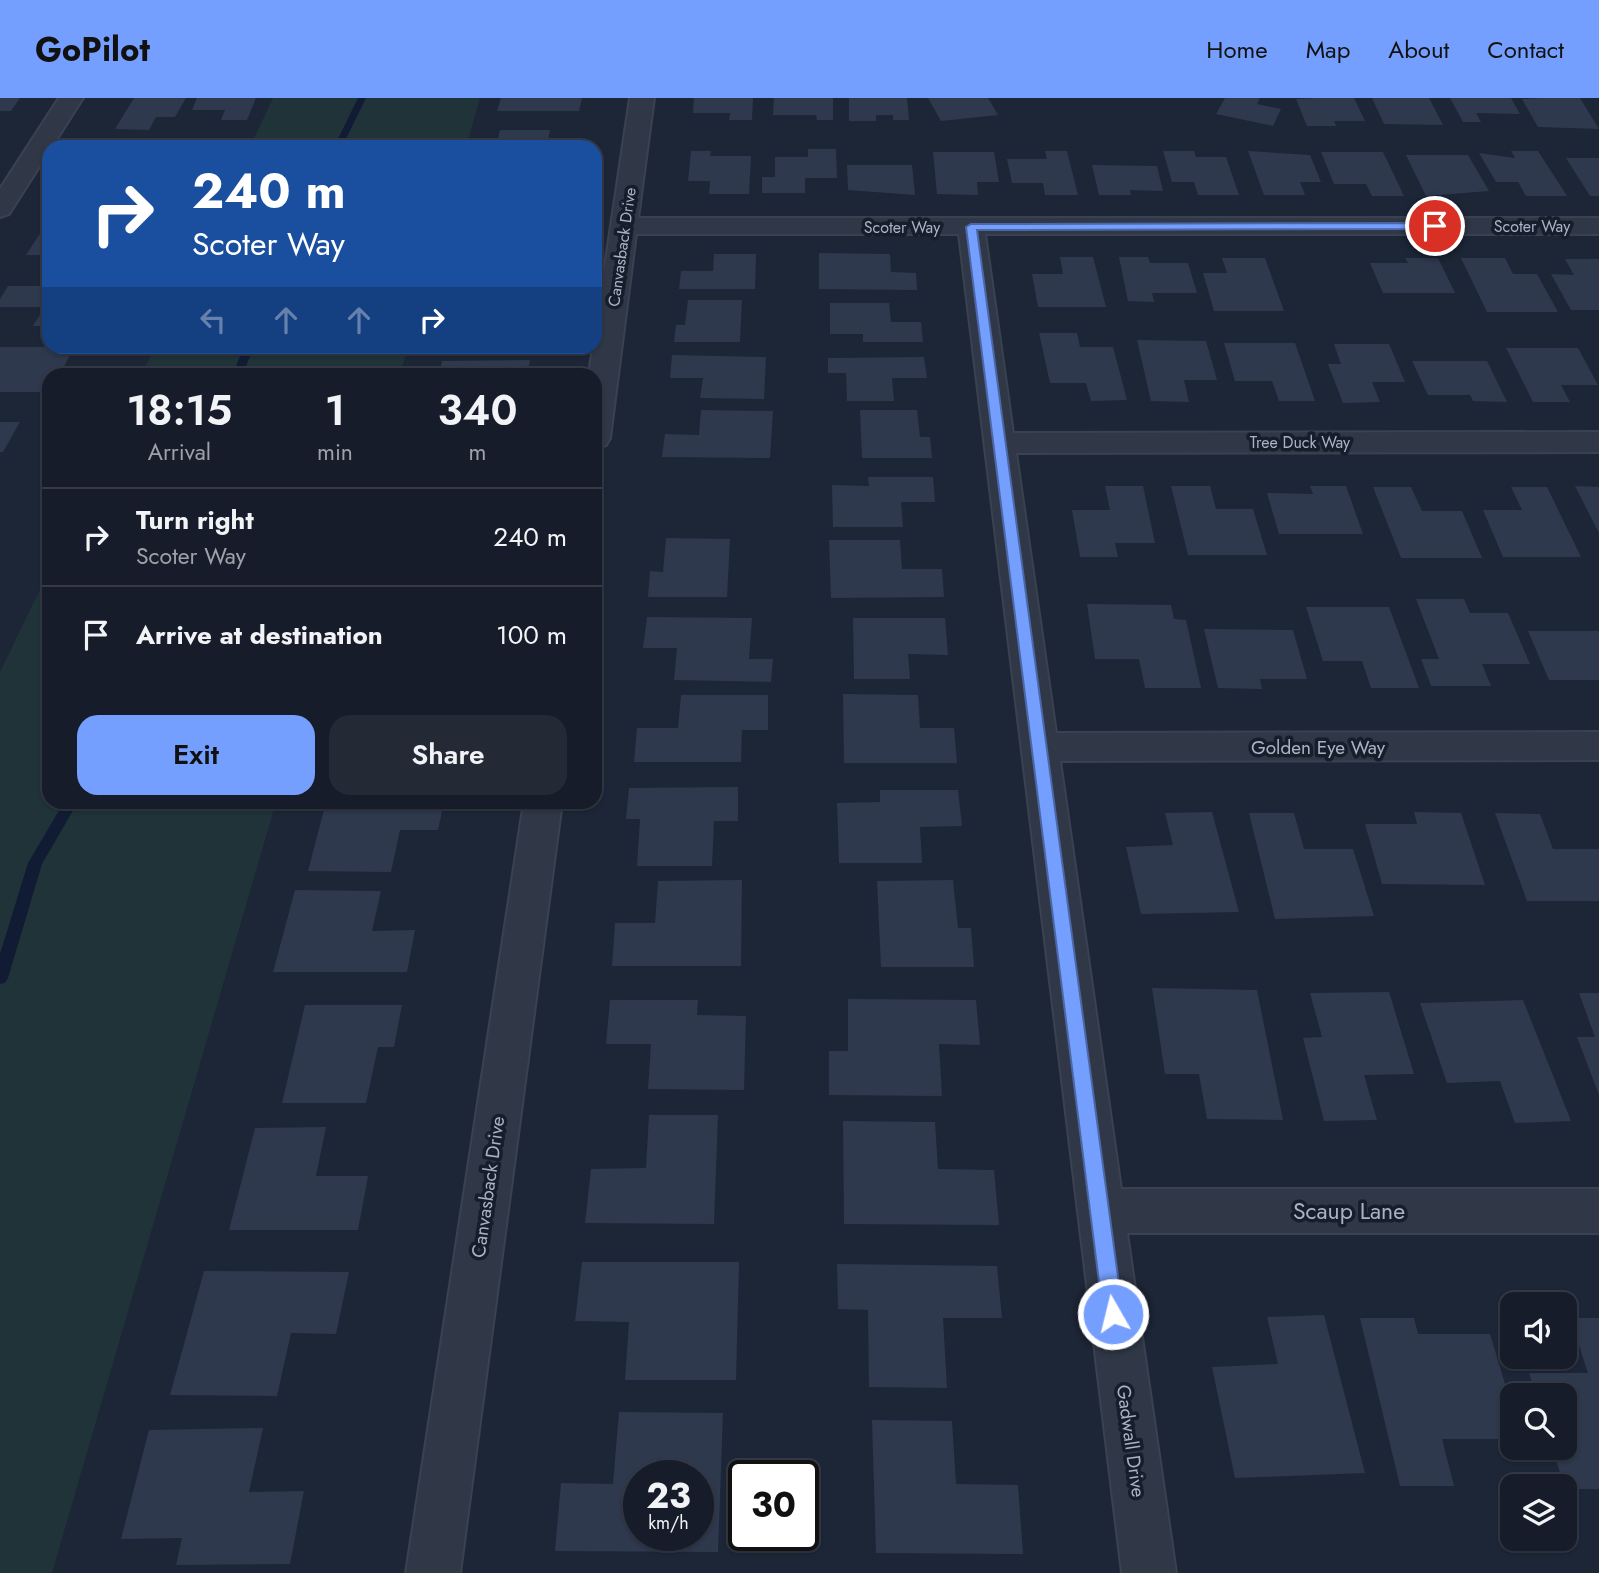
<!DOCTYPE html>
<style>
body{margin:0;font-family:Jost,sans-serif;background:#232935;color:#f1f3f6;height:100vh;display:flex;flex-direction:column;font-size:26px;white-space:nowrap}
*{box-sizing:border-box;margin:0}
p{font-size:23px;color:#9ea1a8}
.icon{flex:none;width:38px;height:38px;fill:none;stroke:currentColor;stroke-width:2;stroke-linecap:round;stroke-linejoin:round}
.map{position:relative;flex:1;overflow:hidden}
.side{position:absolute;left:42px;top:270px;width:560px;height:441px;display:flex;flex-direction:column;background:#161c29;border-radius:21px;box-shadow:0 2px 5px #0004,0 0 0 2px #353a46}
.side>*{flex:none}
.hud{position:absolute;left:42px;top:42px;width:560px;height:214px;border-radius:21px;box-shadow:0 2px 5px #0004,0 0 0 2px #353a46;background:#1a4fa0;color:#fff;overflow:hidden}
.fabs{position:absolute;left:1500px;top:1194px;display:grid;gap:14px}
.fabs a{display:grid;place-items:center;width:77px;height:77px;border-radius:14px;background:#161c29;box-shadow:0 2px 5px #0004,0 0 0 2px #353a46;font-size:35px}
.speed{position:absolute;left:623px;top:1362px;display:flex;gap:14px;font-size:35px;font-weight:700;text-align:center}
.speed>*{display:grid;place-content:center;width:91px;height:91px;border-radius:50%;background:#161c29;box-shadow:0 2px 5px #0004,0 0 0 2px #353a46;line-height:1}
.speed small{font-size:18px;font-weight:400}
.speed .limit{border:4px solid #111;border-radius:10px;background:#fff;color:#111}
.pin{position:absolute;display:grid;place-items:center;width:60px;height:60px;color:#fff;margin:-30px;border:4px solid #fff;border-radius:50%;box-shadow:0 2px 7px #0007}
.me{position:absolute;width:77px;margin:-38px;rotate:352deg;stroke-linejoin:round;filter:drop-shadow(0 0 5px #0008)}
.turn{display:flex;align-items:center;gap:24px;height:147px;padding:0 35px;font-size:32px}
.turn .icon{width:91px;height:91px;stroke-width:2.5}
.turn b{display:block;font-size:49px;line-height:60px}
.lanes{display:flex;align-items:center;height:66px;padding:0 35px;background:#0003;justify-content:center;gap:35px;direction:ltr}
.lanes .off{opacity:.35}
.eta{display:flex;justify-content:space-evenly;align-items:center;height:119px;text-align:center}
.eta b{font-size:42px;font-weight:600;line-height:49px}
.action{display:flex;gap:14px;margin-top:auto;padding:14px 35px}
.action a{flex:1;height:80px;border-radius:21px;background:#759fff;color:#111;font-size:28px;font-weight:600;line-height:80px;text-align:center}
.action a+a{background:#232935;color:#f1f3f6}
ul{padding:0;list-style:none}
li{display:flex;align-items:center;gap:21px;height:98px;padding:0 35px;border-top:2px solid #353a46}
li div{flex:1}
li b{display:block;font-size:26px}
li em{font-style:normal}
header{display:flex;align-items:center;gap:42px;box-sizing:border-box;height:98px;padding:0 35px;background:#759fff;color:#111}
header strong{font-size:33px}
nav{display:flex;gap:38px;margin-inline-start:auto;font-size:24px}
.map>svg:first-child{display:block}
</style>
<header>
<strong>GoPilot</strong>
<nav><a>Home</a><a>Map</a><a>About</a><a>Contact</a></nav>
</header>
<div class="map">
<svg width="1599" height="1475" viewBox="0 0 1599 1475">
<rect width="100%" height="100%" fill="#1d2637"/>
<g fill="#1f3338">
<path d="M273,0H480L466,49H250Z"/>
<path d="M155,249V248L408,249L400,276H142Z"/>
<path d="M49,473V704H276L52,1475H0V574Z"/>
</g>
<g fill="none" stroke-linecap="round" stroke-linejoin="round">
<g fill="#111c34" fill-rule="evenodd">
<path d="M358,0H366L342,49H334Z"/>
<path d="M244,248H254L243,276H233Z"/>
<path d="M64,704H78L42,766L8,880L5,885L0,886V856L28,765Z"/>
</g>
</g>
<g fill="#2e394e" fill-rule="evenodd">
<path d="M0,0H20L11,13H0Z"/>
<path d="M134,0H186L175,19H156L149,32L115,31Z"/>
<path d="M197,0H256L247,22H221L225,12H192Z"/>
<path d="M501,0H582L579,13H497Z"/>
<path d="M694,0H753L752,22H729L730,15H693Z"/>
<path d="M774,0H833V22H817L816,17H773Z"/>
<path d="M849,0H907L909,22H893V17H876V23H849Z"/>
<path d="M928,0H988L998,17L941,23Z"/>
<path d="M1225,0H1260L1257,6L1281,11L1273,28L1216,16Z"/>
<path d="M1316,0H1354L1365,23H1334L1336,28H1307L1296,1Z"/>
<path d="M1372,0H1429L1443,27L1384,26Z"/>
<path d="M1450,0H1511L1520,16L1476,15L1481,24H1463Z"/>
<path d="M1542,0H1580L1599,31L1538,29L1522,1Z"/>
<path d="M500,32H550L548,42H574L572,49H496Z"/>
<path d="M808,51H836L837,80H805V95H762V79H775V59H808Z"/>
<path d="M691,53H711L710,58H751L749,96H709L710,83H688Z"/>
<path d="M1045,53H1067L1078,97H1045L1043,85H1012L1007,61H1047Z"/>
<path d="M1163,53H1194L1196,59H1226L1239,97H1198L1194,84H1172Z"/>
<path d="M1248,53L1310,57L1321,84H1300L1305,97H1264Z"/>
<path d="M1511,53H1538L1567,98H1526L1518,84H1496L1479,55L1515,60Z"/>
<path d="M933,54H994L999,84H977L978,97L937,96Z"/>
<path d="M1321,54H1383L1404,98H1372L1366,86H1334Z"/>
<path d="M1406,57H1468L1489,93L1426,98Z"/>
<path d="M1566,60H1599V98H1590Z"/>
<path d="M847,67H912L915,97L848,92Z"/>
<path d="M1092,67L1157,68L1163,93L1130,92L1131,97H1099Z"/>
<path d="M39,137H49V157H26Z"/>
<path d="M819,155L890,156L891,174L916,175L917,192L819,191Z"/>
<path d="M714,156H756L755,191H679L681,173H713Z"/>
<path d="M1060,159H1093L1106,209H1038L1032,176H1063Z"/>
<path d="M1119,159H1148L1150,165H1188L1197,195H1152L1154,204L1128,203Z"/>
<path d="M1222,160H1265L1284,213H1214L1203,175H1227Z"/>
<path d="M1405,160H1438L1455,195H1383L1370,165H1408Z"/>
<path d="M1461,160H1505L1513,176H1537L1558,214H1487Z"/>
<path d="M1565,161H1599V212H1571L1551,176L1574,177Z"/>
<path d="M8,188H49V228H33L45,209H0V201Z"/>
<path d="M688,202H742L740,244H674L676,227H685Z"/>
<path d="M830,205H889L891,224H921L923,244H863V236H830Z"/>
<path d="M1039,235H1077L1080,249H1113L1127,302L1091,303L1086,285H1050Z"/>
<path d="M1137,242L1206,243L1217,282H1184L1189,304L1151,303Z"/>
<path d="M1224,245H1295L1315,303H1279L1272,283H1235Z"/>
<path d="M1334,246H1389L1405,284H1372L1380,304L1343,305L1328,266H1341Z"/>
<path d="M0,249H74L60,276H49V294H0Z"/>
<path d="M1506,250H1578L1598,287H1561L1570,304H1533Z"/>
<path d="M672,257L766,259L764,301L700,300L703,280H670Z"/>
<path d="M924,259L927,280H892L894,303H847L846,275H828V260Z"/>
<path d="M530,262L527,276H439L442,263Z"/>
<path d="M1412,263H1487L1507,304L1473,303L1470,297H1428Z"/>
<path d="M701,312L773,313L770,360L662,359L665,336L699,337Z"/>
<path d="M860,312H917L920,339H930L932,360H862Z"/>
<path d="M0,324H20L3,354H0Z"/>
<path d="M868,379H933L935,404H901L903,429H833L832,387L869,388Z"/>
<path d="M1105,388H1143L1155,445H1115L1118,459H1080L1072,412H1110Z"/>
<path d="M1171,388H1210L1216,411H1253L1267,457H1188Z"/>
<path d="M1310,388H1346L1363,436H1279L1267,395L1313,396Z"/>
<path d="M1575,388L1599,389V435Z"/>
<path d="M1373,389H1411L1422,413H1462L1482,460H1401Z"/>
<path d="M1511,389H1547L1581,459H1503L1483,412H1522Z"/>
<path d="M666,440L730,441L727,499H648L650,473L663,474Z"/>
<path d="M829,442H900L902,471H942L944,499L831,500Z"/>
<path d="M1416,501H1464L1470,515H1508L1530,566H1482L1491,588H1431L1421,561H1439Z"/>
<path d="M1087,506L1171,507L1174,521L1186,522L1201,590H1145L1139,561H1095Z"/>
<path d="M1306,509H1389L1419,590H1371L1362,563H1323Z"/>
<path d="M647,519L752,520L749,561H773L771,584L674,582L677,550H643Z"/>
<path d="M853,520H945L948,557L908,556L910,581H854Z"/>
<path d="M1204,531L1293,532L1307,581H1260L1262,591L1218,590Z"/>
<path d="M1528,533H1599V582H1549Z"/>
<path d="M843,596L918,597L920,630H954L957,665H844Z"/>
<path d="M681,597H768V632H742L741,664H634L637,630H678Z"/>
<path d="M738,689V723H714L712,768H637L640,721H626L629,690Z"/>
<path d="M880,692H958L962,728L920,729L922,765H839L837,705L880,704Z"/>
<path d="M326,704H444L438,732H400L391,774L308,773Z"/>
<path d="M1212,714L1239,814L1141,816L1126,749L1173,747L1165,715Z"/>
<path d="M1414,714L1461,715L1485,787L1382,786L1365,726H1417Z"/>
<path d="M1249,715H1294L1304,751H1353L1374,818L1275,821Z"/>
<path d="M1495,715L1540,716L1553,751H1599V803H1527Z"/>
<path d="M742,782L741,868H612L615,825H655L658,783Z"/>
<path d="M953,782L958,830H971L974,869H881L877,783Z"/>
<path d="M295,792L381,793L372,833L415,832L407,874H273Z"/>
<path d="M1152,890L1257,892L1283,1022L1207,1021L1199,976H1165Z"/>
<path d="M1389,894L1414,976L1364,977L1377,1022L1324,1023L1303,940L1322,939L1310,895Z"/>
<path d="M1579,895H1599V997L1577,939H1595Z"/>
<path d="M848,901L976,902L980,947L939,946L942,998L829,997V953H848Z"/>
<path d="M610,902H698L697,917L746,918L744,992L648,991L651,946H606Z"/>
<path d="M1523,902L1571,1023L1515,1025L1500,983L1447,985L1420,905Z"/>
<path d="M305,907H402L394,949H378L366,1005H282Z"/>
<path d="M649,1017H718L714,1126L585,1125L591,1071L646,1070Z"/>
<path d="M843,1023L935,1024L938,1071L994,1072L999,1127L844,1126Z"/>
<path d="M326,1029L316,1078H368L358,1132H229L255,1030Z"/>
<path d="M582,1164H739L736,1282H625L629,1224L575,1223Z"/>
<path d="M837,1166L997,1168L1002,1220H943L947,1290L869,1289L868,1212L838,1211Z"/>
<path d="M204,1173L349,1174L336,1236L291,1235L277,1298L170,1297Z"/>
<path d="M1324,1217L1365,1375L1235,1380L1212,1269L1278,1266L1267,1219Z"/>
<path d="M1360,1220H1414L1418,1236H1490L1512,1309V1341H1442L1454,1388H1400Z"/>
<path d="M1570,1220H1599V1391H1565L1552,1349H1564V1297H1536L1529,1275H1588Z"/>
<path d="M619,1314L723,1315L718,1454L555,1453L561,1385L613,1386ZM639,1377H698V1437H639Z"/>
<path d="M872,1322L952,1323L956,1386L1018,1387L1023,1456L876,1455Z"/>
<path d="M263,1330L249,1394L304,1393L290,1466L176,1467L182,1440L121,1441L149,1332Z"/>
</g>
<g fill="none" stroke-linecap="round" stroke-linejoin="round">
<defs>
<g id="minor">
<path d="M59,0H83L9,116L0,119V91Z"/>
<path d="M630,0H654L638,120H1599V136H985L1013,335L1599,334V354L1016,355L1056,635L1599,634V662L1060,663L1121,1091H1599V1135H1127L1176,1475H1122L959,136H636L610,340L606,347L595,350V276H589Z"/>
<path d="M524,704H562L460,1475H406Z"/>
</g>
</defs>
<use href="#minor" stroke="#3a4151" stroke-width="4"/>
<use href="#minor" fill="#303847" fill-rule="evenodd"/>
</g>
<path fill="#759fff" stroke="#4c67a6" stroke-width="2" d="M1435,125L1441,128L1439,131L977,132L1123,1216L1120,1223L1113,1226L1106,1223L1103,1216L966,129L971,126Z"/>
<g text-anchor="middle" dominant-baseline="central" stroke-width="7" stroke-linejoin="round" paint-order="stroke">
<g font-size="16" fill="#aab2c5" stroke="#161d2b">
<text x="1532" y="128">Scoter Way</text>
<text x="902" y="129">Scoter Way</text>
<text transform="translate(622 149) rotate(-82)">Canvasback Drive</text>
<text x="1300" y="344">Tree Duck Way</text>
</g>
<g font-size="19" fill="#aab2c5" stroke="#161d2b">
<text x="1318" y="649">Golden Eye Way</text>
<text transform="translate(488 1089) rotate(-82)">Canvasback Drive</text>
<text transform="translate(1131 1343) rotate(82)">Gadwall Drive</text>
</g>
<g font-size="23" fill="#aab2c5" stroke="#161d2b">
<text x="1349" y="1113">Scaup Lane</text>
</g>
</g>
</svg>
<div class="fabs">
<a><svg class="icon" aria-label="sound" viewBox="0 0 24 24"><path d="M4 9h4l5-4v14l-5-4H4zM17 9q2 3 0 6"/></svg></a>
<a><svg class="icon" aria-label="search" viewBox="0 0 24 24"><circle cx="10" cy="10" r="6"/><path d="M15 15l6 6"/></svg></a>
<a><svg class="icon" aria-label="layers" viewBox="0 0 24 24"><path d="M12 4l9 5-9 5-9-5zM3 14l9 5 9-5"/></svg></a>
</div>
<div class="speed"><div>23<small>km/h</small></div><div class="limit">30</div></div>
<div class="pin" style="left:1435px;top:128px;background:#d93025"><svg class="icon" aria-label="arrive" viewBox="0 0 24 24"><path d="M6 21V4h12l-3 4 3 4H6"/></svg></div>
<svg class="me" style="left:1113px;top:1216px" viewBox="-20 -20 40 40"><circle r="17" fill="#759fff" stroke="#fff" stroke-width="3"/><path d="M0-11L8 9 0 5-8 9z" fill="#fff"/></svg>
<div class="hud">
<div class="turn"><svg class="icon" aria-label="right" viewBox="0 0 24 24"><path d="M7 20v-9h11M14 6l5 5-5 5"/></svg><div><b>240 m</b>Scoter Way</div></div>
<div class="lanes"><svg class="icon off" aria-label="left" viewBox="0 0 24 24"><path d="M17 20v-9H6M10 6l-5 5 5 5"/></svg><svg class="icon off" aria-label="ahead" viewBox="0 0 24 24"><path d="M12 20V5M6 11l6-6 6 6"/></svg><svg class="icon off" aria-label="ahead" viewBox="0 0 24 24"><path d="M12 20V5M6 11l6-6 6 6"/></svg><svg class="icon" aria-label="right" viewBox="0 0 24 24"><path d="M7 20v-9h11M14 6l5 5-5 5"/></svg></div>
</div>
<section class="side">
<div class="eta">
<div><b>18:15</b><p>Arrival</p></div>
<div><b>1</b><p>min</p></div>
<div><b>340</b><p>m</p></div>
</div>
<ul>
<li><svg class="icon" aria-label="right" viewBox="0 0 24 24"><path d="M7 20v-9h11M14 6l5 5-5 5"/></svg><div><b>Turn right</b><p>Scoter Way</p></div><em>240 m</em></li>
<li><svg class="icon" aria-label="arrive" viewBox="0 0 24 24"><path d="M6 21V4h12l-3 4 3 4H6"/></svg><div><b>Arrive at destination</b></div><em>100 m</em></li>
</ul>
<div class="action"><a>Exit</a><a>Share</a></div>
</section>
</div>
